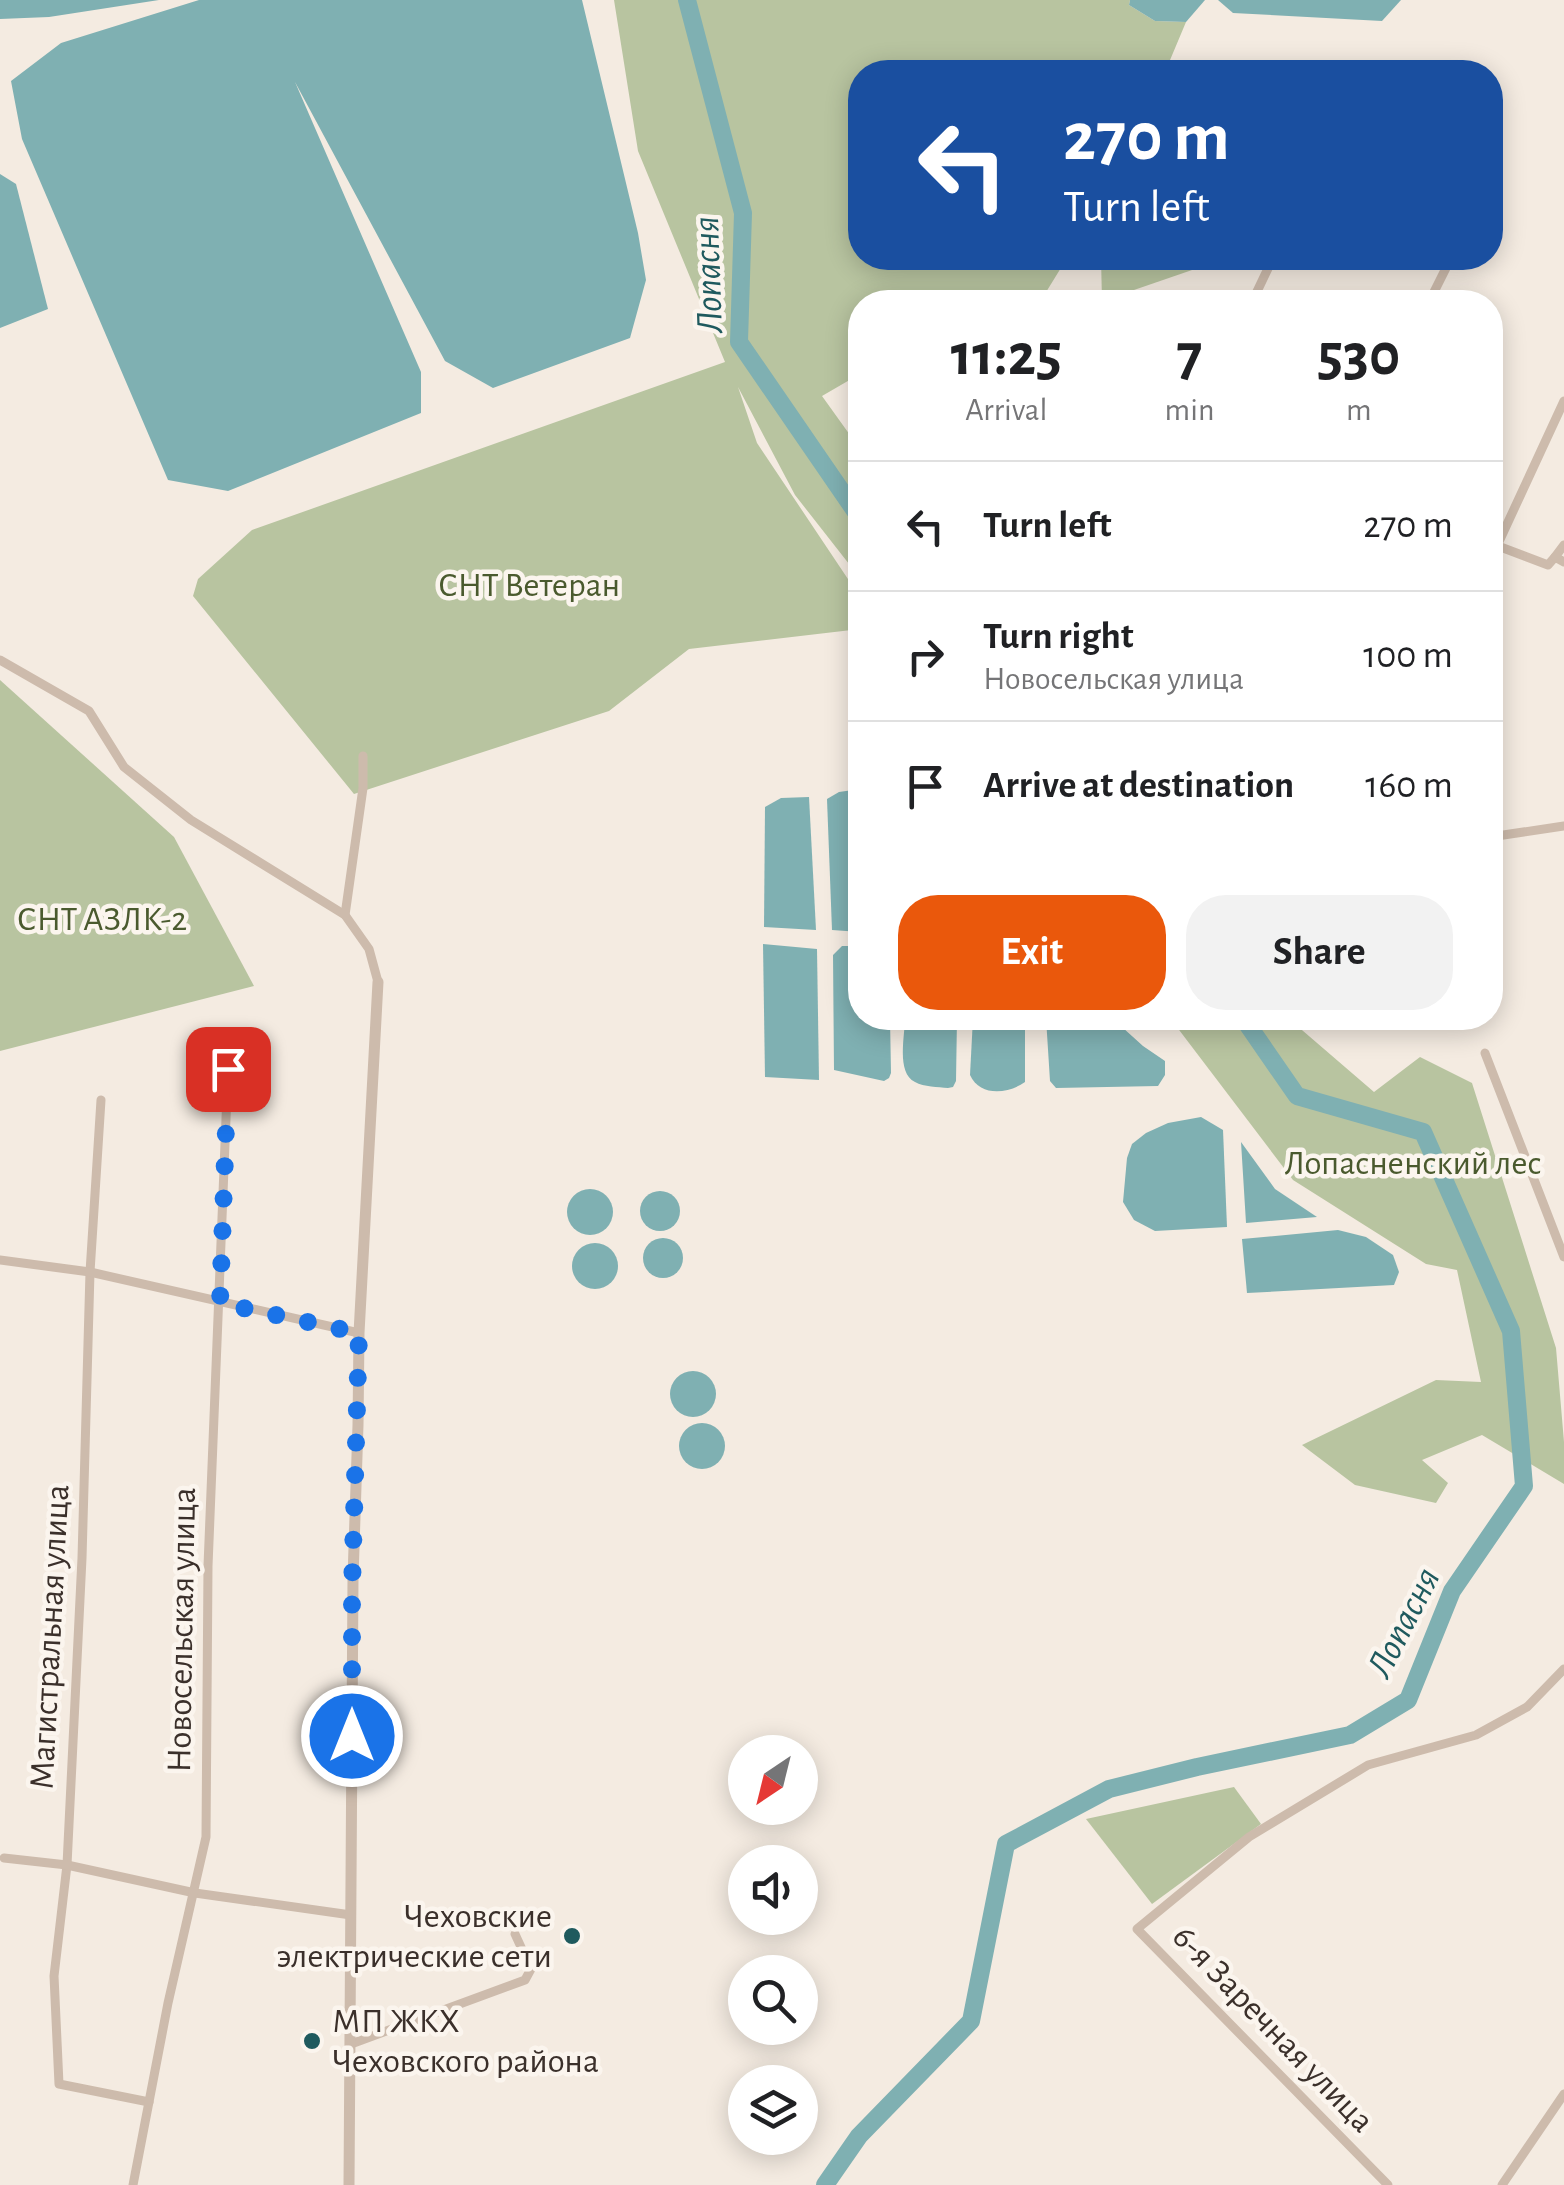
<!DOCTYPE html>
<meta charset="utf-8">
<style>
body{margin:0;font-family:"Alegreya Sans",sans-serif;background:#f2f2f2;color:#202124;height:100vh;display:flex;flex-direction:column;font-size:38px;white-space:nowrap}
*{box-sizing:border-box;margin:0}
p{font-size:32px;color:#757577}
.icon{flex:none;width:55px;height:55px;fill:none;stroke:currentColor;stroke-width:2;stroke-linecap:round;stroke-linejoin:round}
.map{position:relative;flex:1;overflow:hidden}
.sheet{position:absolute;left:848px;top:290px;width:655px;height:740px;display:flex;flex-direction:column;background:#fff;border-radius:40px;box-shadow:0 5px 25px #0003}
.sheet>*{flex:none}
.banner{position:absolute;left:848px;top:60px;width:655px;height:210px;border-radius:40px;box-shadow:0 5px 25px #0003;background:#1a4fa0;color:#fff;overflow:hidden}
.needle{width:65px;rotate:215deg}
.controls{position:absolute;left:728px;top:1735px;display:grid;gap:20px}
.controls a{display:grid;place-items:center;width:90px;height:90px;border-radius:50%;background:#fff;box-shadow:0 5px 25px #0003;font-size:50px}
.pin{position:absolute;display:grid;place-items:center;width:85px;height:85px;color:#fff;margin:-42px;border-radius:20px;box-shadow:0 5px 15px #0006}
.me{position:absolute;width:110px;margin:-55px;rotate:0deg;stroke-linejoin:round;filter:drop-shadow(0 0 8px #0008)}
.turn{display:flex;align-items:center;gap:35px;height:210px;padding:0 50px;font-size:45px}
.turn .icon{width:130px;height:130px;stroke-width:2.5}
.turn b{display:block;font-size:70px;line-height:85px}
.eta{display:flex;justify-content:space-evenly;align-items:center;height:170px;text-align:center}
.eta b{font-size:60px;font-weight:700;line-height:70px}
.action{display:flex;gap:20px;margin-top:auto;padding:20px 50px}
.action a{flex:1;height:115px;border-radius:40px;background:#ea580c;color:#fff;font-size:40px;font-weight:700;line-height:115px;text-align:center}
.action a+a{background:#f2f2f2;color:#202124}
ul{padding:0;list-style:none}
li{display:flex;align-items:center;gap:30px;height:130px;padding:0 50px;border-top:2px solid #e0e0e0}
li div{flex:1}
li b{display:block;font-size:38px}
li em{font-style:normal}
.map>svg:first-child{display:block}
</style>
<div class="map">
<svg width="1564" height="2185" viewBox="0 0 1564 2185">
<rect width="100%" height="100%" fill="#f4ebe1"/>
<g fill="#b8c4a0">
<path d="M614,0H1130L1129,5L1155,21L1186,22L1165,72H860V258H1067L1040,302H860V381L853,378L822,396L860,449V578L795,495L738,387L757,443L860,597V629L689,649L609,711L354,794L193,596L198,579L252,530L725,362L638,151Z"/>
<path d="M1101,258H1227L1102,301Z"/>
<path d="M0,680L174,837L254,986L0,1051Z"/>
<path d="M1170,1018H1288L1374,1092L1420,1057L1472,1083L1556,1348L1564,1442V1484L1482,1435L1422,1460L1448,1483L1436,1503L1355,1485L1302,1445L1436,1380L1481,1382L1457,1270L1426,1264L1293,1180Z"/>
<path d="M1234,1787L1261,1824L1152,1904L1086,1819Z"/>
</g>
<g fill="#7fb0b2">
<path d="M0,0H159L49,17L0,19Z"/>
<path d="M199,0H582L638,233L646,280L630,338L493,388L445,361L295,82L421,372V413L228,491L168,480L22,139L11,81L61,43Z"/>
<path d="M1130,0H1205L1186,22L1155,21L1129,5Z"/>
<path d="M1218,0H1401L1382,21L1233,13Z"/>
<path d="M0,174L16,184L48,309L0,328Z"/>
<path d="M860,789V932L832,930L827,799L839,792Z"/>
<path d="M809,797L816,930L764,927L765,807L781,798Z"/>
<path d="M763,944L817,949L819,1080L765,1077Z"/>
<path d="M842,946H860V1018H890L891,1073L889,1078L884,1081L834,1070L833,955Z"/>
<path d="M905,1018H957L956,1081L953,1087L948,1088C938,1087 924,1087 915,1082C896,1073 905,1035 905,1018Z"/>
<path d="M973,1018H1025V1082C1008,1094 980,1097 970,1075Z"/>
<path d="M1046,1018H1112L1143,1046L1165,1061V1075L1158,1086L1056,1088L1050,1081Z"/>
<path d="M1201,1117L1223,1130L1227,1227L1155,1231L1134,1220L1123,1202L1127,1158L1132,1144L1146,1133L1168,1123Z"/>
<path d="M1241,1142L1275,1189L1317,1217L1246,1223Z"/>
<circle cx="590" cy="1212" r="23"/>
<circle cx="660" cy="1211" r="20"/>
<path d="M1338,1230L1366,1237L1393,1255L1399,1272L1394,1285L1247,1293L1242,1239Z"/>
<circle cx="663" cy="1258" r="20"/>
<circle cx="595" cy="1266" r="23"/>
<circle cx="693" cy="1394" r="23"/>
<circle cx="702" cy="1446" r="23"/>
</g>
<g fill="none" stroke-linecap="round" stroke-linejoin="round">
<g stroke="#7fb0b2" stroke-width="18">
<path d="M687,0L743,213L739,342L860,518"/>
<path d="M825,2185L859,2136L971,2021L1006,1844L1109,1789L1197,1767L1350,1735L1408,1700L1452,1591L1524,1486L1511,1331L1423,1132L1297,1096L1243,1018"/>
</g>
<g stroke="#cdbbac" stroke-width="9">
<path d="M1252,302L1273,258"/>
<path d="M1429,302L1451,258"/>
<path d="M1490,543L1548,565L1555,557L1564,562"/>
<path d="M1555,557L1564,545"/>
<path d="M1490,561L1564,401"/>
<path d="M0,660L89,711L124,767L191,820L345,915L369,949L378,982"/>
<path d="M1490,837L1564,826"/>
<path d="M345,915L363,788V756"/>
<path d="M1485,1053L1564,1257"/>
<path d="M101,1100L90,1272L82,1558L67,1865L54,1976L59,2084L149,2102"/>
<path d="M0,1260L90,1272L359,1333"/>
<path d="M4,1858L67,1865L195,1893L351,1915"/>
<path d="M351,2044L525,1980L531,1969L515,1934"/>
<path d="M133,2185L168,2003L206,1837L208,1566L228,1069"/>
<path d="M1388,2185L1137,1929L1249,1837L1368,1765L1476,1735L1527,1707L1564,1669"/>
<path d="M1502,2185L1564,2094"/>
</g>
<path stroke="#cdbbac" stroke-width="11" d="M349,2185L353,1578L358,1425L359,1333L378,982"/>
</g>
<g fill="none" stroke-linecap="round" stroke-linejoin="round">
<path stroke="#1a73e8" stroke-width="18" stroke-dasharray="0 32.4" d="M228,1069L220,1303L359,1333L352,1589V1736"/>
</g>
<g fill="#1f5a5e" stroke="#fbf5ee" stroke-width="4">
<circle cx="572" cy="1936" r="10"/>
<circle cx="312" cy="2041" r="10"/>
</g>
<g text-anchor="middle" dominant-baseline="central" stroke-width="9" stroke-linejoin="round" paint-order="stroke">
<g font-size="35" fill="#4a5a2e" stroke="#fbf5ee">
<text x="529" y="585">СНТ Ветеран</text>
<text x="102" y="919">СНТ АЗЛК-2</text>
<text x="1413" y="1163">Лопасненский лес</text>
</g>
<g font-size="35" fill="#3b302b" stroke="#fbf5ee">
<text transform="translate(182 1630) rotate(-89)">Новосельская улица</text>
<text transform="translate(50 1637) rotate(-87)">Магистральная улица</text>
<text transform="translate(1273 2029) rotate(46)">6-я Заречная улица</text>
</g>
<g font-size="35" fill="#3b302b" stroke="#fbf5ee" text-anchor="end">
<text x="552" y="1916">Чеховские<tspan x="552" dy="40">электрические сети</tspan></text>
<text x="332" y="2021" text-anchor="start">МП ЖКХ<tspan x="332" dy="40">Чеховского района</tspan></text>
</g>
<g font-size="38" font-style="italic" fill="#1f5a5e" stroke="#fbf5ee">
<text transform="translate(709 275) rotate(-92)">Лопасня</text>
<text transform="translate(1404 1623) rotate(-63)">Лопасня</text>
</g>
</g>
</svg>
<div class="controls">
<a><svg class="needle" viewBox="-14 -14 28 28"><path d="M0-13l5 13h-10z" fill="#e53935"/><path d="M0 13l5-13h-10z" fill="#757577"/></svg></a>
<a><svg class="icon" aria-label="sound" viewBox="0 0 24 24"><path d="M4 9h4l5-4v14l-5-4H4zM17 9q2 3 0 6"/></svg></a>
<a><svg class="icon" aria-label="search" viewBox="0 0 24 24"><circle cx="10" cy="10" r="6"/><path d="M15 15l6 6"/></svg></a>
<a><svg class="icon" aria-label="layers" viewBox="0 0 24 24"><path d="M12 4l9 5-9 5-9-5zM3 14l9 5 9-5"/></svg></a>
</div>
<div class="pin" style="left:228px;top:1069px;background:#d93025"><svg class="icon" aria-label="arrive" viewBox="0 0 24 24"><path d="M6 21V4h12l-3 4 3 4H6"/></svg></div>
<svg class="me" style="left:352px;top:1736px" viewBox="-20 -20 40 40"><circle r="17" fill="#1a73e8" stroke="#fff" stroke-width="3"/><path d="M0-11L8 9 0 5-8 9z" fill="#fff"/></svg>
<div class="banner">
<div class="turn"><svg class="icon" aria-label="left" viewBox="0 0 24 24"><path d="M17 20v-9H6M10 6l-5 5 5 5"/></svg><div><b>270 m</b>Turn left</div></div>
</div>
<section class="sheet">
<div class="eta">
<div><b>11:25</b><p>Arrival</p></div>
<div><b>7</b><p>min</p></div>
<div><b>530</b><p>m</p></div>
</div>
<ul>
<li><svg class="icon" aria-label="left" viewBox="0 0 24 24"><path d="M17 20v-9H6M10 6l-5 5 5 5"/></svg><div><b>Turn left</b></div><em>270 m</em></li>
<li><svg class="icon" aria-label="right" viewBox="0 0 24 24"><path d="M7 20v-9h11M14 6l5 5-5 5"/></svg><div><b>Turn right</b><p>Новосельская улица</p></div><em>100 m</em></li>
<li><svg class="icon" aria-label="arrive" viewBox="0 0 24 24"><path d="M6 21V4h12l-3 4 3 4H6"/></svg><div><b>Arrive at destination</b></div><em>160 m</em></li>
</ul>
<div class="action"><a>Exit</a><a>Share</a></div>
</section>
</div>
